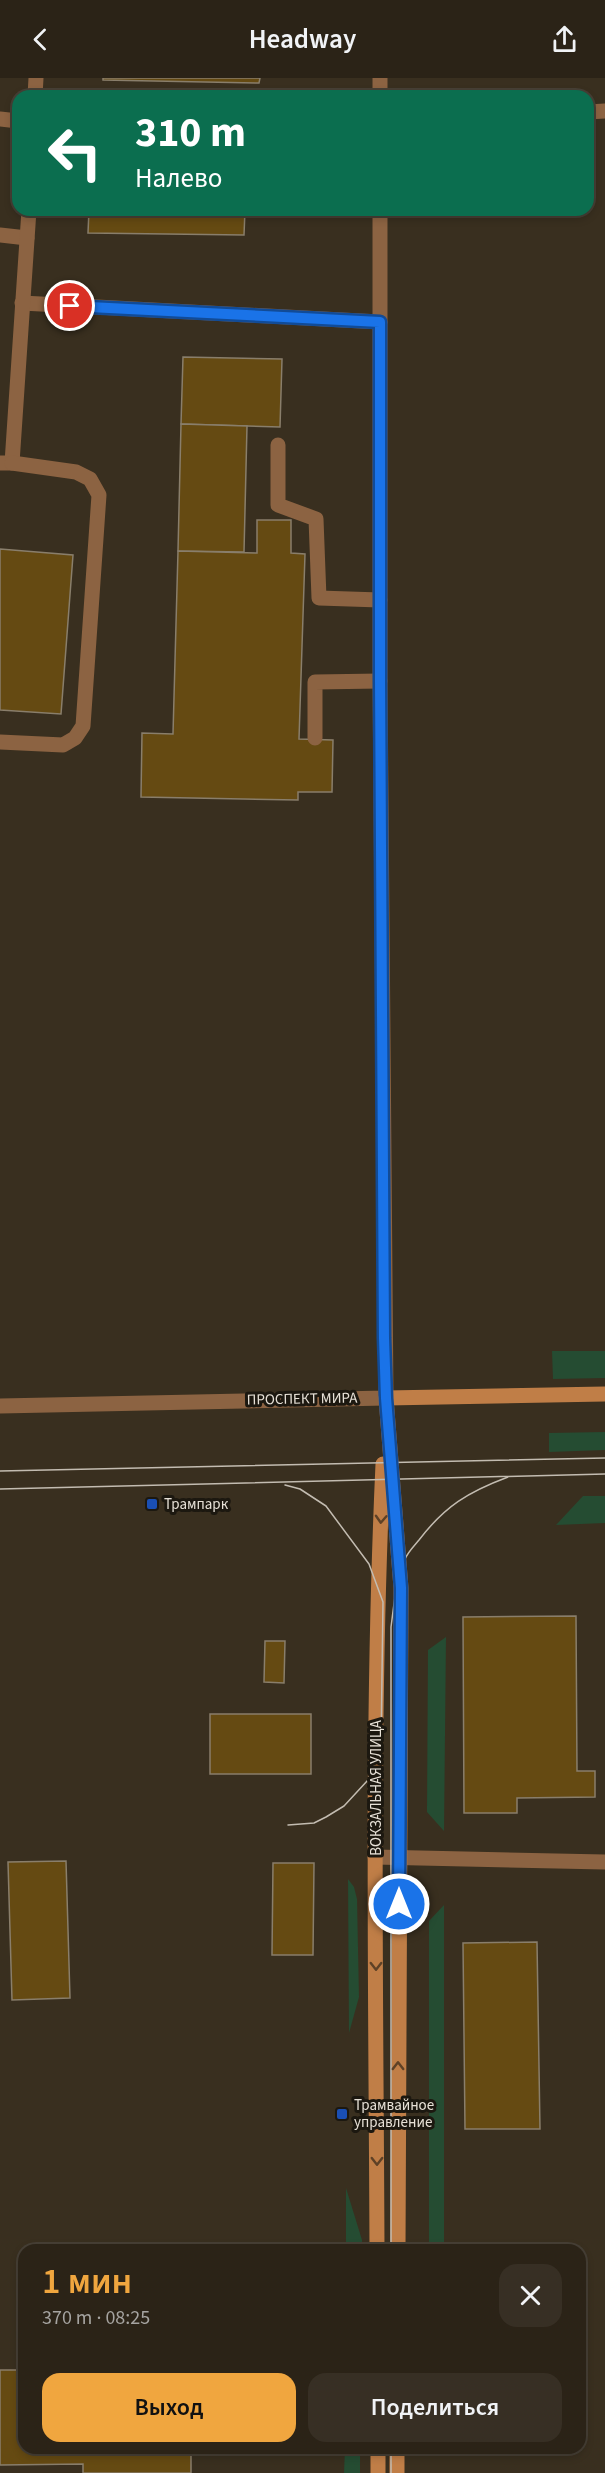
<!DOCTYPE html>
<html lang="ru">
<meta charset="utf-8">
<style>
body{margin:0;font-family:"Source Sans 3",sans-serif;background:#372f24;color:#f1f3f6;height:100vh;display:flex;flex-direction:column;font-size:22px;white-space:nowrap}
*{box-sizing:border-box;margin:0}
p{font-size:20px;color:#a6a4a1}
.icon{flex:none;width:33px;height:33px;fill:none;stroke:currentColor;stroke-width:2;stroke-linecap:round;stroke-linejoin:round}
.map{position:relative;flex:1;overflow:hidden}
.drawer{position:absolute;left:18px;top:2166px;width:568px;height:210px;display:flex;flex-direction:column;background:#2b2317;border-radius:18px;box-shadow:0 3px 9px #0003,0 0 0 2px #474036}
.drawer>*{flex:none}
.banner{position:absolute;left:12px;top:12px;width:582px;height:126px;border-radius:18px;box-shadow:0 3px 9px #0003,0 0 0 2px #474036;background:#0b6e4f;color:#fff;overflow:hidden}
.pin{position:absolute;display:grid;place-items:center;width:51px;height:51px;color:#fff;margin:-26px;border:3px solid #fff;border-radius:50%;box-shadow:0 2px 6px #0007}
.me{position:absolute;width:66px;margin:-33px;rotate:0deg;stroke-linejoin:round;filter:drop-shadow(0 0 4px #0008)}
.turn{display:flex;align-items:center;gap:21px;height:126px;padding:0 24px;font-size:27px}
.turn .icon{width:78px;height:78px;stroke-width:2.5}
.turn b{display:block;font-size:42px;line-height:51px}
.round{display:grid;place-items:center;flex:none;width:63px;height:63px;border-radius:18px;background:#372f24}
.headline{display:flex;align-items:center;justify-content:space-between;height:102px;padding:0 24px}
h1{font-size:36px;font-weight:600;line-height:45px;color:#f0a63f}
.cta{display:flex;gap:12px;margin-top:auto;padding:12px 24px}
.cta a{flex:1;height:69px;border-radius:18px;background:#f0a63f;color:#111;font-size:24px;font-weight:600;line-height:69px;text-align:center}
.cta a+a{background:#372f24;color:#f1f3f6}
header{display:flex;justify-content:space-between;align-items:center;height:78px;padding:0 24px;background:#2b2317;font-size:27px;font-weight:600}
.map>svg:first-child{display:block}
</style>
<header><svg class="icon" aria-label="back" viewBox="0 0 24 24"><path d="M15 5l-7 7 7 7"/></svg>Headway<svg class="icon" aria-label="share" viewBox="0 0 24 24"><path d="M12 15V3M7 8l5-5 5 5M5 13v7h14v-7"/></svg></header>
<div class="map">
<svg width="605" height="2395" viewBox="0 0 605 2395">
<rect width="100%" height="100%" fill="#392f1f"/>
<g fill="#254c32">
<path d="M552,1273H605V1300L553,1301Z"/>
<path d="M605,1354V1372L549,1374V1355Z"/>
<path d="M583,1418H605V1445L556,1447Z"/>
<path d="M446,1559L444,1753L427,1734L428,1572Z"/>
<path d="M348,1801L354,1809L357,1821L359,1919L349,1955Z"/>
<path d="M444,1827V2172H429V1843Z"/>
<path d="M346,2110L362,2162V2172H346Z"/>
<path d="M345,2370H360V2395H344Z"/>
</g>
<g fill="#654a12" stroke="#897e6b" stroke-width="1.5">
<path d="M103,0H260L259,5L103,2Z"/>
<path d="M89,132H245L244,157L88,155Z"/>
<path d="M183,279L282,281L280,349L181,346Z"/>
<path d="M181,346L247,348L244,474L178,473Z"/>
<path d="M257,442H291V475L305,476L299,661L333,662L332,714H298V722L141,719L142,655L173,656L178,473L257,475Z"/>
<path d="M0,471L73,477L61,636L0,632Z"/>
<path d="M576,1538L577,1693H595V1719L517,1720V1735H464L463,1539Z"/>
<path d="M265,1563H285L284,1605L264,1604Z"/>
<rect x="210" y="1636" width="101" height="60"/>
<path d="M66,1783L70,1920L12,1922L8,1784Z"/>
<path d="M273,1785H314L313,1877H272Z"/>
<path d="M537,1864L540,2051H465L463,1865Z"/>
<path d="M0,2292H24V2370H191V2395H83V2386L0,2387Z"/>
</g>
<g fill="none" stroke-linecap="round" stroke-linejoin="round">
<g stroke="#8c6342" stroke-width="15">
<path d="M35,18L36,0"/>
<path d="M588,34L605,33"/>
<path d="M0,41L18,43"/>
<path d="M0,157L27,160"/>
<path d="M22,225L380,244"/>
<path d="M278,367V427L316,441L319,520L380,522"/>
<path d="M0,385H12L29,132"/>
<path d="M315,660V604L380,603"/>
<path d="M0,664L63,667L75,660L83,648L99,417L90,401L76,394L12,385"/>
<path d="M375,1779L605,1784"/>
</g>
<g stroke="#8c6342" stroke-width="15">
<path d="M380,18V0"/>
<path d="M0,1328L386,1320L380,603V132"/>
</g>
<g stroke="#c07e47" stroke-width="15">
<path d="M386,1320L401,1510L398,2172"/>
<path d="M386,1320L605,1316"/>
<path d="M377,2172C376,1910 371,1648 383,1386"/>
<path d="M378,2370V2395"/>
<path d="M397,2395V2370"/>
</g>
<g stroke="#c3bcb1" stroke-width="1.5">
<path d="M0,1393L605,1380"/>
<path d="M285,1407L300,1411L326,1428L369,1486L383,1524L381,1669L368,1702L344,1728L326,1739L314,1745L288,1747"/>
<path d="M0,1411L605,1396"/>
<path d="M391,2172V1549C394,1527 396,1501 405,1481C408,1474 414,1468 419,1462C445,1428 468,1414 508,1399"/>
<path d="M391,2395V2370"/>
</g>
</g>
<defs><path id="oneway-chevron" d="M-2-3.5L2.5 0L-2 3.5" fill="none" stroke-width="1.6" stroke-linecap="round" stroke-linejoin="round" transform="scale(1.5)"/></defs>
<g stroke="#5e4126">
<use href="#oneway-chevron" transform="translate(381 1441) rotate(93)"/>
<use href="#oneway-chevron" transform="translate(376 1888) rotate(90)"/>
<use href="#oneway-chevron" transform="translate(398 1988) rotate(-90)"/>
<use href="#oneway-chevron" transform="translate(377 2083) rotate(90)"/>
</g>
<g fill="none" stroke-linecap="round" stroke-linejoin="round">
<defs>
<path id="route" d="M70,228L380,244V603L384,1260L386,1320L401,1510L399,1826"/>
</defs>
<use href="#route" stroke="#114b97" stroke-width="15"/>
<use href="#route" stroke="#1a73e8" stroke-width="10"/>
</g>
<g fill="#1a4fb4" stroke="#1c1810" stroke-width="2">
<rect x="146" y="1420" width="12" height="12" rx="3"/>
<rect x="336" y="2030" width="12" height="12" rx="3"/>
</g>
<g text-anchor="middle" dominant-baseline="central" stroke-width="6" stroke-linejoin="round" paint-order="stroke">
<g font-size="15" fill="#e7e1d7" stroke="#1c1810">
<text transform="translate(302 1321) rotate(-1)">ПРОСПЕКТ МИРА</text>
<text transform="translate(376 1710) rotate(-90)">ВОКЗАЛЬНАЯ УЛИЦА</text>
</g>
<g font-size="15" fill="#e7e1d7" stroke="#1c1810" text-anchor="start">
<text x="164" y="1426">Трампарк</text>
<text x="354" y="2027">Трамвайное<tspan x="354" dy="17">управление</tspan></text>
</g>
</g>
</svg>
<div class="pin" style="left:70px;top:228px;background:#d93025"><svg class="icon" aria-label="arrive" viewBox="0 0 24 24"><path d="M6 21V4h12l-3 4 3 4H6"/></svg></div>
<svg class="me" style="left:399px;top:1826px" viewBox="-20 -20 40 40"><circle r="17" fill="#1a73e8" stroke="#fff" stroke-width="3"/><path d="M0-11L8 9 0 5-8 9z" fill="#fff"/></svg>
<div class="banner">
<div class="turn"><svg class="icon" aria-label="left" viewBox="0 0 24 24"><path d="M17 20v-9H6M10 6l-5 5 5 5"/></svg><div><b>310 m</b>Налево</div></div>
</div>
<section class="drawer">
<div class="headline"><div><h1>1 мин</h1><p>370 m · 08:25</p></div><a class="round"><svg class="icon" aria-label="close" viewBox="0 0 24 24"><path d="M6 6l12 12M18 6L6 18"/></svg></a></div>
<div class="cta"><a>Выход</a><a>Поделиться</a></div>
</section>
</div>
